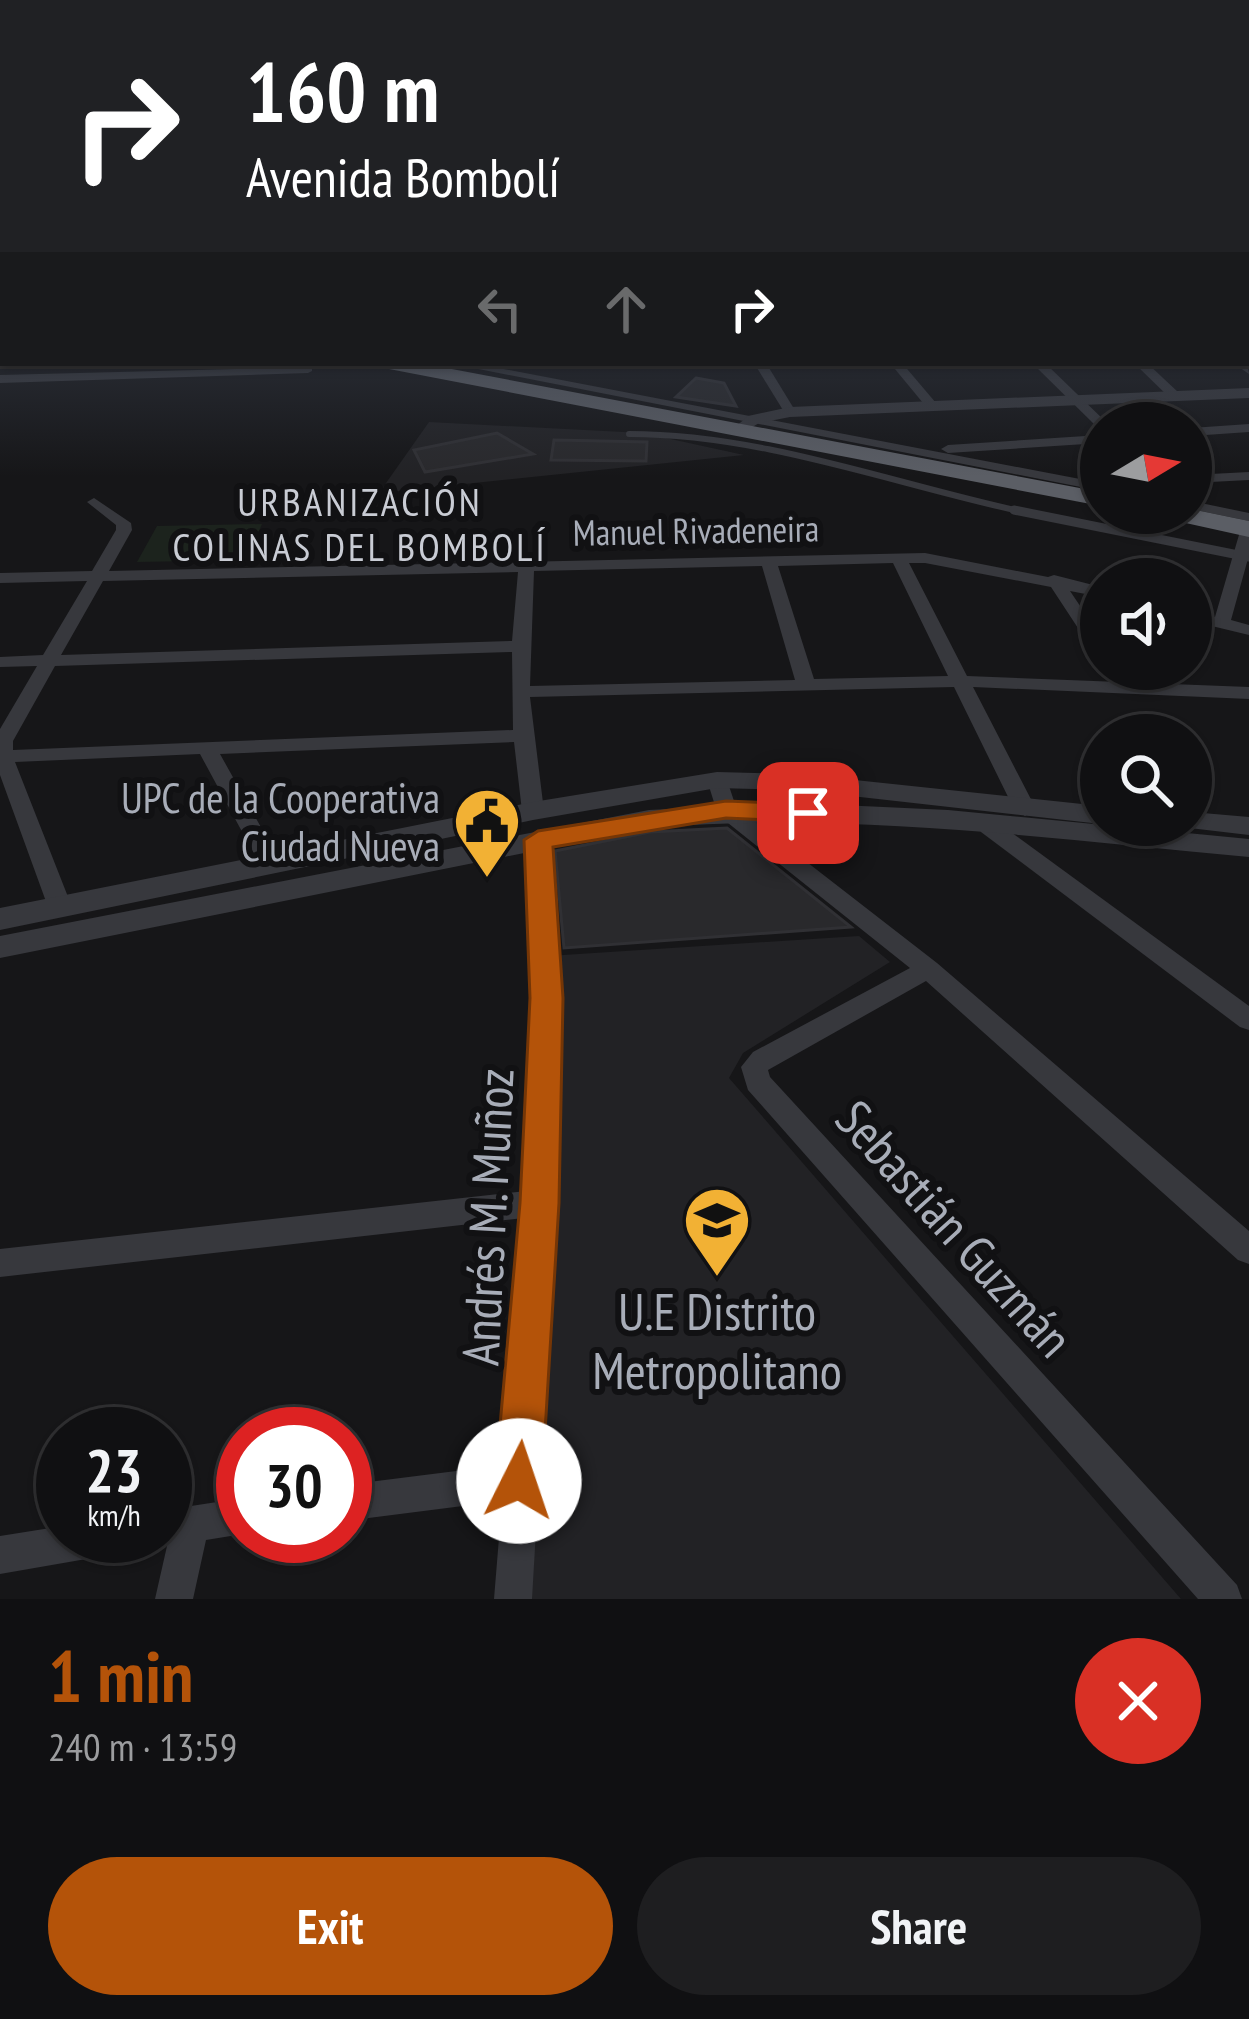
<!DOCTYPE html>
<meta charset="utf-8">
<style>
body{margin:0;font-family:"PT Sans Narrow",sans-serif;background:#1e1e20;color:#f1f3f6;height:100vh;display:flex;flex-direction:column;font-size:45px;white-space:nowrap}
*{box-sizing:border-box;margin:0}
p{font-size:39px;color:#9c9d9f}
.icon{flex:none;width:66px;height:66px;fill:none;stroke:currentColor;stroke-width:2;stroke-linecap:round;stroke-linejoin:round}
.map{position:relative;height:1599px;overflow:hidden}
.panel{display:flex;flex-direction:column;background:#101012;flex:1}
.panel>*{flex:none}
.top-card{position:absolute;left:0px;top:0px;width:1251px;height:366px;box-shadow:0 3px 9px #0004,0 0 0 3px #303032;background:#202124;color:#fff;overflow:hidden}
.needle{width:78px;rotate:80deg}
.buttons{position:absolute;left:1080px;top:402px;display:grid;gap:24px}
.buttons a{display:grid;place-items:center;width:132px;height:132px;border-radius:50%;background:#101012;box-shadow:0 3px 9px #0004,0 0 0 3px #303032;font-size:60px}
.speed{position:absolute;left:36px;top:1407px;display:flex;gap:24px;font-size:60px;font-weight:700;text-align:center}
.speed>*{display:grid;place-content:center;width:156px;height:156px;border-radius:50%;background:#101012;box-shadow:0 3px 9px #0004,0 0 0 3px #303032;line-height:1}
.speed small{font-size:30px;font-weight:400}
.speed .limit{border:18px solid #d22;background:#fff;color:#111}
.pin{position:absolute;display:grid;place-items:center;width:102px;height:102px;color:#fff;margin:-51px;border-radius:24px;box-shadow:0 6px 18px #0006}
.me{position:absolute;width:132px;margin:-66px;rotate:4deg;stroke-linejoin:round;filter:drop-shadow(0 0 9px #0008)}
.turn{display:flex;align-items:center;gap:42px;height:252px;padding:0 48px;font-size:54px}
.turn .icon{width:156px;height:156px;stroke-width:2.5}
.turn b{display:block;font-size:84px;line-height:102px}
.lanes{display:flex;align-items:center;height:114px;padding:0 48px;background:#0003;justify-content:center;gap:60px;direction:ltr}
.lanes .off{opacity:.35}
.round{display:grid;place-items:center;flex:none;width:126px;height:126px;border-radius:63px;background:#1e1e20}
.head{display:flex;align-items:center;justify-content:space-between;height:204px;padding:0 48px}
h1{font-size:72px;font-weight:700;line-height:90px;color:#b45309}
.cta{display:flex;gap:24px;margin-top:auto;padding:24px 48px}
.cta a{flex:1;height:138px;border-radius:72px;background:#b45309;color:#fff;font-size:48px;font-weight:700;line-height:138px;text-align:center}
.cta a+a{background:#1e1e20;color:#f1f3f6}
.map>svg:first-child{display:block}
</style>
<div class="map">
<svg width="1249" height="1599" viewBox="0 0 1249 1599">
<rect width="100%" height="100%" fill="#161618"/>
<g fill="#222225">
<path d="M429,422L643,433L744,455L379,493Z"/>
<path d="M859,936L890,962L743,1053L729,1078L1181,1599H518L548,956Z"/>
</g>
<path fill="#1c231d" d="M262,524L247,560L137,562L157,526Z"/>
<g fill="#29292c" stroke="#303034" stroke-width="3">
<path d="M696,378L724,383L736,406L676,397Z"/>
<path d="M497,433L533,454L425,472L414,450Z"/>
<path d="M554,440L647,442L646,461L551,460Z"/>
<path d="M727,828L851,927L564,948L555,851L650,832Z"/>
</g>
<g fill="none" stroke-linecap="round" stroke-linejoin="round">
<path stroke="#37383d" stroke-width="6" d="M629,434C765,434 896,485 1028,513"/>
<path stroke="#37383d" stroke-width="9" d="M1014,510L1249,557"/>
<g fill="#37383d" fill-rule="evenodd">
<rect x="1248" y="276" width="1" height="6"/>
<path d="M448,363H472L1101,483V491Z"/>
<path d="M754,363H766L796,412L794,415H786Z"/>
<path d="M890,363H902L936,403V409H928Z"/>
<path d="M1032,363H1045L1107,423L1096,426Z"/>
<path d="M1134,363H1147L1179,393V399H1171Z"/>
<path d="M1233,363H1247L1249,374Z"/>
<path d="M312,367V371L308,373L0,383V375Z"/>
<path d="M1249,424V432L1191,436V428Z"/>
<path d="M1101,435V443L948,453L941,449L948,445Z"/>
<path d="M1249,472V480L1191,483V475Z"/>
<path d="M94,498L131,523L132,530L109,571L925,553L1048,577L1054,575L1101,587V597L1070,591L1101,637V655L1095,654L1051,587L925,563H909L967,676L1249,687V699L973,687L1036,809L1025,816L1014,809L954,687L530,697L544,811L533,818L522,811L514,742L220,754L282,865L271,873L260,865L200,754L15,762L72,907L68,913H52L48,907L0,775V729L37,666L0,667V657L43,655L87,581L0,583V573L92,571L116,530V525L87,502ZM893,563L948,676L814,679L778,566ZM762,566L795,680L530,686L534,571ZM518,572L512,641L61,655L103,581ZM512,652L513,730L13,750V741L55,666Z"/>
<path d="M1191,501L1249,513V521L1191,509Z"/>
<path d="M1249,523V555L1231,620L1249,625V635L1191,621V611L1215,617L1241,528Z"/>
<path d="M717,774L727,780L736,807L937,963L1249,1231V1264L1238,1260L926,981L768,1070L770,1077L1237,1585L1242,1599H1198L748,1090L741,1067L753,1052L910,968L718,815L707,780Z"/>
<path d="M989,820L997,822L1249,1006V1030L1240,1027L981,832L978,827L981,822Z"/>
<path d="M538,833L549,840L560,956L555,1203L532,1599H494L502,1501L345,1521V1485L504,1465L524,1218L0,1277V1249L526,1191L536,956L527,840Z"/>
<path d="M243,1498V1534L206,1540L193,1599H155L167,1546L152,1541L150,1536H165V1510Z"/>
<path d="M63,1526V1536H133L128,1549L115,1554L0,1574V1536Z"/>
</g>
<g fill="#37383d" fill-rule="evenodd">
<path d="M1249,388V398L790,417L759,423L741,434L733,429L748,416L790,407Z"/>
<path d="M717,772L798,774L1101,806V824L798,790L717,788L533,820L0,930V908L533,802Z"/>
<path d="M797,803L948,810L1249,839V857C1049,839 851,811 649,828L0,958V936L649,810Z"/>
<path d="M1191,812L1249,817V835L1181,827L1191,825Z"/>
</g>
<path fill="#53555c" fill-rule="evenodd" d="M3,320V331L0,332V321Z"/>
<g fill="#5b5e65" fill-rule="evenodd">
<path d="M0,293L3,294V304L0,303Z"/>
<path d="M379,363H420L1101,492V506L389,369Z"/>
<path d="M1191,509L1249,521V537L1163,518L1159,513H1191Z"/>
</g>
</g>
<linearGradient id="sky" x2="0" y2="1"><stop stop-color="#0c0c0d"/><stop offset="0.53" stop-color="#363c48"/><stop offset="1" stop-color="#363c48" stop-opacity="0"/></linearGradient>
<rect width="1249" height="477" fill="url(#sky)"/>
<path fill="#b45309" stroke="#753606" stroke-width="3" d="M726,801L808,804L821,813L808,822L726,818L553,847L563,998L559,1203L542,1481L535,1497L519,1504L502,1497L495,1481L520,1203L530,998L524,840L538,831Z"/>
<defs>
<symbol id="civic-pin" viewBox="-11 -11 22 30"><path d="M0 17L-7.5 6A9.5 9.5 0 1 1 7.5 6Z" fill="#f2b134" stroke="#111113"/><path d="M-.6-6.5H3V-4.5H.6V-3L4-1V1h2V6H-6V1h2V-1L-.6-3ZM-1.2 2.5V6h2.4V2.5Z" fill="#111"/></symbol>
<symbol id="school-pin" viewBox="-11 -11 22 30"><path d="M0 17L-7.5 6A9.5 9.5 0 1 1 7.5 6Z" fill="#f2b134" stroke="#111113"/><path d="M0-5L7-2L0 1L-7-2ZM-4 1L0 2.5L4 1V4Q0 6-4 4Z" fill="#111"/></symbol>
</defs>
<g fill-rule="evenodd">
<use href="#civic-pin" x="449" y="783" width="76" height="104"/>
<use href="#school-pin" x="679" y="1182" width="76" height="104"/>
</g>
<g text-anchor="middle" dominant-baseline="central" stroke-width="12" stroke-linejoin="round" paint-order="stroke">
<g font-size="36" fill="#a8adb8" stroke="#111113">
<text transform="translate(696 530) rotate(-1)">Manuel Rivadeneira</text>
</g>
<g font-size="39" letter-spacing="3" fill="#c9ccd4" stroke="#111113">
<text x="360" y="501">URBANIZACIÓN<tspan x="360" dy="45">COLINAS DEL BOMBOLÍ</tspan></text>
</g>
<g font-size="42" fill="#a8adb8" stroke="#111113" text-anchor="end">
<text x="440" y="797">UPC de la Cooperativa<tspan x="440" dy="48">Ciudad Nueva</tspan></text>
</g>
<g font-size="51" fill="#a8adb8" stroke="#111113">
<text transform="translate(487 1217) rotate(-87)">Andrés M. Muñoz</text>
<text transform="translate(955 1228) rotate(48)">Sebastián Guzmán</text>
</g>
<g font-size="51" fill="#a8adb8" stroke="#111113">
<text x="717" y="1311">U.E Distrito<tspan x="717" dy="59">Metropolitano</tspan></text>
</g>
</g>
</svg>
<div class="buttons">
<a><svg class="needle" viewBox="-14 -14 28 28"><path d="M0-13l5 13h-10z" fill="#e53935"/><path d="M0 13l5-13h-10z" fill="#9c9d9f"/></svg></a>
<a><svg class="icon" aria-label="sound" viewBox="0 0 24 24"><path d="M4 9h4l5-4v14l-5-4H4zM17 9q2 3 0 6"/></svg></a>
<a><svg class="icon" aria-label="search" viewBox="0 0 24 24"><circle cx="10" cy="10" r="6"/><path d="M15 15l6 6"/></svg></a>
</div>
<div class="speed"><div>23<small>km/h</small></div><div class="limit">30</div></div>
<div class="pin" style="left:808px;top:813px;background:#d93025"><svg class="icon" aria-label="arrive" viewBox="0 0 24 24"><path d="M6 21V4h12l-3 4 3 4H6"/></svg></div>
<svg class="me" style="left:519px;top:1481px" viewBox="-20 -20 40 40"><circle r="19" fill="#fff"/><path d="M0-13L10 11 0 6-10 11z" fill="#b45309"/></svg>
<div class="top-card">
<div class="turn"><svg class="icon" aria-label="right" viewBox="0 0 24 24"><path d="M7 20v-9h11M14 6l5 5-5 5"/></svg><div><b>160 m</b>Avenida Bombolí</div></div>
<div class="lanes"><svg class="icon off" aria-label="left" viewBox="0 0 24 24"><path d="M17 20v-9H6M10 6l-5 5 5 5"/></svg><svg class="icon off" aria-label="ahead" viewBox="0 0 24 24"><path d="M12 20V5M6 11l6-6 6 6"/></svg><svg class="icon" aria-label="right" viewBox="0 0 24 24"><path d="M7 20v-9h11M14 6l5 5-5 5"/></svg></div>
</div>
</div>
<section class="panel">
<div class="head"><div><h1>1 min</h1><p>240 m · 13:59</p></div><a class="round" style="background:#d93025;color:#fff"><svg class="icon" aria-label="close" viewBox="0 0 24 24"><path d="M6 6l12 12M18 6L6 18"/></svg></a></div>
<div class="cta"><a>Exit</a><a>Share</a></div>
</section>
